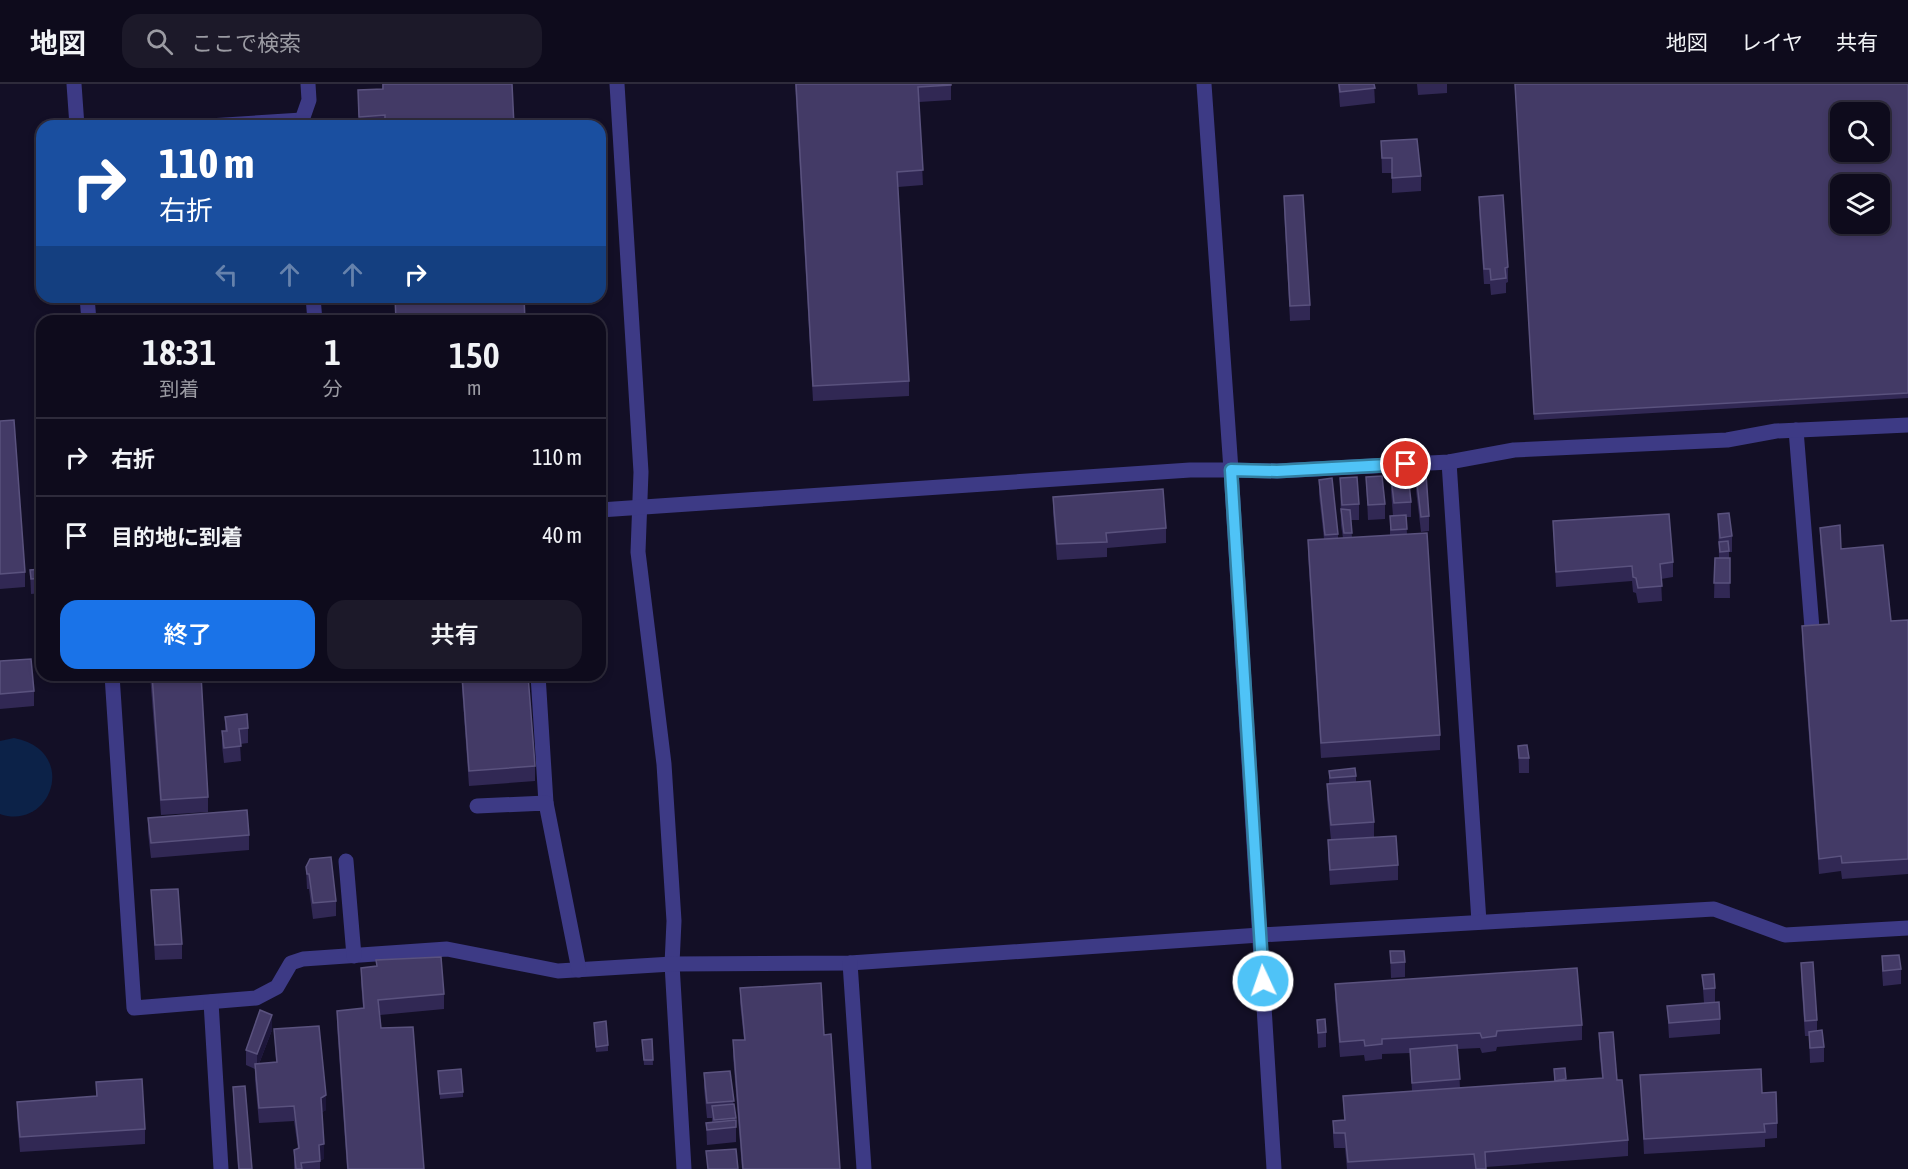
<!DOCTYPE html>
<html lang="ja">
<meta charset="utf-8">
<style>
body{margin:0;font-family:"Asap Condensed","Noto Sans JP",sans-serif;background:#1c1929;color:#f1f3f6;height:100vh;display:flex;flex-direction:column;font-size:22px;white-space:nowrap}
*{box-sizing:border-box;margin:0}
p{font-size:20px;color:#9b9ba3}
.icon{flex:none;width:33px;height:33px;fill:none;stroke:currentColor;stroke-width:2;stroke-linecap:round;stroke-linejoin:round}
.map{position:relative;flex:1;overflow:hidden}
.panel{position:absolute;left:36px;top:231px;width:570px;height:366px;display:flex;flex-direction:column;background:#0e0b1c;border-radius:18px;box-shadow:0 3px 9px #0003,0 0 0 2px #2e2b3b}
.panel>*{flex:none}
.top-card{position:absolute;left:36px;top:36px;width:570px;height:183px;border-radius:18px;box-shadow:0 3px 9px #0003,0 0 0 2px #2e2b3b;background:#1a4fa0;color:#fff;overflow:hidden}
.buttons{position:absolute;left:1830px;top:18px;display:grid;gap:12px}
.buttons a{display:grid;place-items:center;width:60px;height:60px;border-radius:12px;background:#0e0b1c;box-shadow:0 3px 9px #0003,0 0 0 2px #2e2b3b;font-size:30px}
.pin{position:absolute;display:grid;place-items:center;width:51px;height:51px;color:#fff;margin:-26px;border:3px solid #fff;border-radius:50%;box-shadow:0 2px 6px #0007}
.me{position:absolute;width:66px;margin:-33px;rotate:357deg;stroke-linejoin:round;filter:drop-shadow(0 0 4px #0008)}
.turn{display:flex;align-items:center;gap:21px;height:126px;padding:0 24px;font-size:27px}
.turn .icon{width:78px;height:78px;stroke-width:2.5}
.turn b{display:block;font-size:42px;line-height:51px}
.lanes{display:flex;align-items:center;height:57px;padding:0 24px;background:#0003;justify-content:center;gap:30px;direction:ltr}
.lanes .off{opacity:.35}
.eta{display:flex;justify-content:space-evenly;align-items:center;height:102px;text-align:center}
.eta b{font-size:36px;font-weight:600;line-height:42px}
.primary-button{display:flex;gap:12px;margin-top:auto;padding:12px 24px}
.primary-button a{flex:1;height:69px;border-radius:18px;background:#1a73e8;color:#fff;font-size:24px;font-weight:600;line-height:69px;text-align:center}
.primary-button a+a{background:#1c1929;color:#f1f3f6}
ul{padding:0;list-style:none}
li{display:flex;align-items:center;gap:18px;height:78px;padding:0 24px;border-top:2px solid #2e2b3b}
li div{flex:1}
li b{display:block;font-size:22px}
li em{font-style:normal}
header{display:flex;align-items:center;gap:36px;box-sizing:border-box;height:84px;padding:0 30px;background:#0e0b1c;border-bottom:2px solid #2e2b3b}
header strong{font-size:28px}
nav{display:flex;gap:33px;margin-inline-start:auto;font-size:21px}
.search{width:420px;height:54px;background:#1c1929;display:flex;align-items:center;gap:15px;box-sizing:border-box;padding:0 21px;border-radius:18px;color:#9b9ba3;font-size:22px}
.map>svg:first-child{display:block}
</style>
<header>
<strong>地図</strong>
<div class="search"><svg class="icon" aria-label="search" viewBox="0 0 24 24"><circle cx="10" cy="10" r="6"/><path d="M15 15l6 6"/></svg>ここで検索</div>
<nav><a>地図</a><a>レイヤ</a><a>共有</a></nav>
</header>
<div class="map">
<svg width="1908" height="1085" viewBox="0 0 1908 1085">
<rect width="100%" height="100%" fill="#130f26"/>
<path fill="#0c2248" d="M14,654C80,667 51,748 0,730V657Z"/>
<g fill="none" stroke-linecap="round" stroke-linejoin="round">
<g stroke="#3d3a85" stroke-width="15">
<path d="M74,0L77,42"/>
<path d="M617,0L641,388L638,468L664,680L674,837L672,880L684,1085"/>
<path d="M1204,0L1231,386L1274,1085"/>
<path d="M209,42L302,36"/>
<path d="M302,42V36L309,16L308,0"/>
<path d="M87,213L89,237"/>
<path d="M313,213L315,237"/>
<path d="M1796,346L1812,544"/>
<path d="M1449,378L1479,838"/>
<path d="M600,426L1190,386H1231"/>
<path d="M112,591L134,924L256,914L277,903L291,879L303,875L447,865L558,887L672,880L850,879L1260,851L1714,825L1785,851L1908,844"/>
<path d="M538,591L546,719"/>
<path d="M477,722L546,719L579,886"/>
<path d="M346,777L354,872"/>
<path d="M850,879L864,1085"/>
<path d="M211,918L221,1085"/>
</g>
<path stroke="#3d3a85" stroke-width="15" d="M1231,386L1277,387L1449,378L1514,366L1727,356L1776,347L1908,341"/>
</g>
<g fill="#312854">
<path d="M382,0H512L514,42H359L358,6L382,5Z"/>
<path d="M795,0H951V16L919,18L923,101L898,103L909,297V312L813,317Z"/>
<path d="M1338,0H1374L1375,19L1340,23Z"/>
<path d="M1417,0H1447V9L1418,11Z"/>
<path d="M1515,0H1908V314L1534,336Z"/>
<path d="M1381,57L1421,92V107L1392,109V89H1382Z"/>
<path d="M1284,112L1310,221V236L1290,237L1284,127Z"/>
<path d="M1479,113L1508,183V198L1506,199V209L1491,211L1490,200H1484L1479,128Z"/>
<path d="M0,337L25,488V503L0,505Z"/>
<path d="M1416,391L1429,432V447L1421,448L1416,406Z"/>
<path d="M1391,392L1411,418V433H1406L1407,450L1440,651V666L1321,674L1308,471V456L1324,455L1319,411V396L1338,450V454H1343L1341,441L1340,394L1359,420V436H1351L1352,454L1390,451V432H1393L1391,407Z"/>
<path d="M1366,393L1385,420V435L1368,436Z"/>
<path d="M1053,413L1166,444V459L1107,464V473L1057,476L1053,429Z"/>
<path d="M1718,430L1732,452V468H1729L1730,514H1714L1715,474H1719Z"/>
<path d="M1553,437L1673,478V493L1661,495L1662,517L1638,519L1636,509L1633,508L1632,497L1556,503Z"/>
<path d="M1820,444L1841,465L1891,537L1908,536V790L1842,795L1841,787L1819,790L1802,557V542L1828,540L1820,459Z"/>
<path d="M42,485V509L31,510L30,486Z"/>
<path d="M0,577L34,607V622L0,625Z"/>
<path d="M150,591H201L208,713V728L161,731Z"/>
<path d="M461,591H528L535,682V697L469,702Z"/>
<path d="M225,633L248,644V659L240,660L241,677L224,679L222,662V647H225Z"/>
<path d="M1518,662L1529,674V689H1519Z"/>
<path d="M1329,687L1356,692V698L1374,738V753L1331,756L1327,716V700H1329Z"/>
<path d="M148,734L249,751V766L151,774L148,749Z"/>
<path d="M1328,756L1398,781V796L1330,801L1328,771Z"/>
<path d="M306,783L336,817V832L313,835L309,805H307Z"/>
<path d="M151,806L182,860V875L155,876Z"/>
<path d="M1390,867L1405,878V893L1391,894Z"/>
<path d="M1882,872L1901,885V900L1883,902L1882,887Z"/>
<path d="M1801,879L1817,936V947L1824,963V978L1810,979L1809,952H1805L1801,894Z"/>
<path d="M361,884L444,910V925L380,931L381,944L424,1085H347L337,942V927L363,924L361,899Z"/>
<path d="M1702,891L1715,904V918L1720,935V950L1669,954L1667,922L1704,919Z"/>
<path d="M1335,900L1582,941V956L1497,963L1496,967L1482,969L1480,964L1458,965L1460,1004L1554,997V985L1565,984L1566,997L1602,994L1599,964V949L1617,996L1628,1056V1072L1486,1083V1085H1347L1345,1064H1334L1333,1052V1037L1344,1036L1343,1012L1412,1007L1410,969L1382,970V975L1365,977L1364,971L1340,973L1335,915Z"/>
<path d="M740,904L824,951L840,1085H742L733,972V956H744L740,919Z"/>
<path d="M1317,936L1326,948V963L1318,964Z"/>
<path d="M594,939L608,961V967L596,968Z"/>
<path d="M274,945L326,1026L322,1028L324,1075L320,1076V1085H294V1066L298,1065L294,1037L259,1039L255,996V985L246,981V966L272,946L259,980L276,978Z"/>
<path d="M652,955L653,981H644L642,956Z"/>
<path d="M438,987L463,1008V1013L440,1015Z"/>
<path d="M730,987L736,1043V1058L707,1061L706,1039H712V1034H707L704,1004V989Z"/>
<path d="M1640,991L1762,1009L1777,1039V1054L1765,1055V1063L1644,1070Z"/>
<path d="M96,998L145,1045V1060L20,1068L17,1033V1018L96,1013Z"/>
<path d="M233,1003L252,1085H238L233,1018Z"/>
</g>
<g fill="#1d163a">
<path d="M272,931V946L257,985V970Z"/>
<path d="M326,1011V1026L321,1029V1014Z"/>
<path d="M324,1060V1075L319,1076V1061Z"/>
</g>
<g fill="#433a66" stroke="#5a527e" stroke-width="1.5" fill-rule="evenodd">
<path d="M383,0H512L514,42H385V31L359,33L358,6L383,5Z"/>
<path d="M796,0H951V1L918,3L923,86L897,88L909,297L813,302Z"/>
<path d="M1339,0H1374L1375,4L1340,8Z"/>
<path d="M1515,0H1908V309L1534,330ZM1840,28H1880V68H1840ZM1840,100H1880V140H1840Z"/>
<path d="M255,39L256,42H195Z"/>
<path d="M1417,55L1421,92L1392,94V74H1382L1381,57Z"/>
<path d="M1303,111L1310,221L1290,222L1284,112Z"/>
<path d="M1503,111L1508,183L1505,184L1506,194L1491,196L1490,185H1484L1479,113Z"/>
<path d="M395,213H524L525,237H396Z"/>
<path d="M14,336L25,488L0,490V337Z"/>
<path d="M1408,390L1411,418L1394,419L1391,392Z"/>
<path d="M1426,390L1429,432L1421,433L1416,391Z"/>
<path d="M1382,392L1385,420L1368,421L1366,393Z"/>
<path d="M1357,393L1359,420L1342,421L1340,394Z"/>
<path d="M1332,394L1338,450L1325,451L1319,396Z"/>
<path d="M1163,405L1166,444L1106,449L1107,458L1057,460L1053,413Z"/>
<path d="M1341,425L1350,426L1352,449H1344Z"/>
<path d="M1729,429L1732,452L1720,454L1718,430Z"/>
<path d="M1669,430L1673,478L1660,480L1662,502L1638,504L1636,494L1633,493L1632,482L1556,488L1553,437Z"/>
<path d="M1406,431L1407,445L1391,446L1390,432Z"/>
<path d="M1840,441L1841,465L1883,461L1891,537L1908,536V775L1842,779L1841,772L1819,775L1802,542L1829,540L1820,444Z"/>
<path d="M1427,449L1440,651L1321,659L1308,456Z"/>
<path d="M1728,457L1729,467L1720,468L1719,458Z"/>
<path d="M1715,474H1730V499H1714Z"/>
<path d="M42,485V494L31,495L30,486Z"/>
<path d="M31,575L34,607L0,610V577Z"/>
<path d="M152,591H201L208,713L161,716Z"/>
<path d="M462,591H528L535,682L469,687Z"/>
<path d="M247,630L248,644L239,645L241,662L224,664L222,647H227L225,633Z"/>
<path d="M1527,661L1529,674H1519L1518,662Z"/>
<path d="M1355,684L1356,692L1330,694L1329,687Z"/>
<path d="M1370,697L1374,738L1331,741L1327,700Z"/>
<path d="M247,726L249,751L151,759L148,734Z"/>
<path d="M1396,752L1398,781L1330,786L1328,756Z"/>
<path d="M331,773L336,817L313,819L309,790H307L306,783L310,775Z"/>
<path d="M178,805L182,860L155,861L151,806Z"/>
<path d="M1390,867H1404L1405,878L1391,879Z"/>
<path d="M1899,871L1901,885L1883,887L1882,872Z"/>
<path d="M441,873L444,910L378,916L381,944L413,943L424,1085H348L337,927L364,924L361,884L377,882L376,876Z"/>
<path d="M1813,878L1817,936L1805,937L1801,879Z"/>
<path d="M1577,884L1582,941L1497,947L1496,952L1482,954L1480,949L1382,955V960L1365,962L1364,956L1340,958L1335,900Z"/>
<path d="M1714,890L1715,904L1704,905L1702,891Z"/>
<path d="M821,899L824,951L831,950L840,1085H743L733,956H745L740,904Z"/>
<path d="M1719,918L1720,935L1669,939L1667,922Z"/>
<path d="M260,926L272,931L257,970L246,966Z"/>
<path d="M1325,935L1326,948L1318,949L1317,936Z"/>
<path d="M606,937L608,961L596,963L594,939Z"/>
<path d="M319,942L326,1011L321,1014L324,1060L319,1061L320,1077L301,1079L302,1085H296L294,1066L299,1064L294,1022L259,1024L255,980L277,978L274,945Z"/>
<path d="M1822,946L1824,963L1810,964L1809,948Z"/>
<path d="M1613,948L1617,996H1622L1628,1056L1485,1068L1486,1085H1476L1474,1070L1348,1078L1345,1049H1334L1333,1037L1345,1036L1343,1012L1603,994L1599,949Z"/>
<path d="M652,955L653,976H644L642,956Z"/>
<path d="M1457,961L1460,995L1412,999L1410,965Z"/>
<path d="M1565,984L1566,995L1555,997L1554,985Z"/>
<path d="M461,985L463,1008L440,1010L438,987Z"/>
<path d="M1761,985L1762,1009L1776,1008L1777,1039L1764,1040L1765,1048L1644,1055L1640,991Z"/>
<path d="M730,987L734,1017L707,1019L704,989Z"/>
<path d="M142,995L145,1045L20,1053L17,1018L97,1012L96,998Z"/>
<path d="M245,1002L252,1085H239L233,1003Z"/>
<path d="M734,1020L736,1034L714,1036L712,1022Z"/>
<path d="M736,1036V1043L707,1046L706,1039Z"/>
<path d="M736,1065L738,1085H708L706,1067Z"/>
</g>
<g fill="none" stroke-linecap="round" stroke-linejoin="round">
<defs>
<path id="route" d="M1263,897L1231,386L1277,387L1406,380"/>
</defs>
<use href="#route" stroke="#337fa1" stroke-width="15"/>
<use href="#route" stroke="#4fc3f7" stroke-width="10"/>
</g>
</svg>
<div class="buttons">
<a><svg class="icon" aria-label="search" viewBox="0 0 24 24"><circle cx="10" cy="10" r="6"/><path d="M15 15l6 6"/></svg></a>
<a><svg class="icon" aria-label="layers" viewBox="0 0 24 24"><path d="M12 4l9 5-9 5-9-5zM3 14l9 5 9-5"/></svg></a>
</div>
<div class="pin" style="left:1406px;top:380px;background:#d93025"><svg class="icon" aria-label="arrive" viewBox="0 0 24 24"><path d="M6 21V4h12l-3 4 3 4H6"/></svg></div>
<svg class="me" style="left:1263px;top:897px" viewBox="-20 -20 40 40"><circle r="17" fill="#4fc3f7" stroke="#fff" stroke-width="3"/><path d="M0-11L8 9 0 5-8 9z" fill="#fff"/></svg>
<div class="top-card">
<div class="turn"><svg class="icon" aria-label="right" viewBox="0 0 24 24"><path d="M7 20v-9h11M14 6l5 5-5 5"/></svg><div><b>110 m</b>右折</div></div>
<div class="lanes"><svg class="icon off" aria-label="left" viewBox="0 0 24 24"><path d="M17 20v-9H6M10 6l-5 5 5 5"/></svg><svg class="icon off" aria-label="ahead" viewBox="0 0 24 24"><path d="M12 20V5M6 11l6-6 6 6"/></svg><svg class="icon off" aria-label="ahead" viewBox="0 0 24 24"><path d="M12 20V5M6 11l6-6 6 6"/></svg><svg class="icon" aria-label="right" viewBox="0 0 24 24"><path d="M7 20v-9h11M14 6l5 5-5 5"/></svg></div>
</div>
<section class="panel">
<div class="eta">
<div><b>18:31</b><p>到着</p></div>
<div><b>1</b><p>分</p></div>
<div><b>150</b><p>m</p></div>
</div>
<ul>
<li><svg class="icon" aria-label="right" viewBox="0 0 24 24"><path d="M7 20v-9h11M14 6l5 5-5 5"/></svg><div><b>右折</b></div><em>110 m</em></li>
<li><svg class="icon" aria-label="arrive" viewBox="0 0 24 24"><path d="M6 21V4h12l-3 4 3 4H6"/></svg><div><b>目的地に到着</b></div><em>40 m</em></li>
</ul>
<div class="primary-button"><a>終了</a><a>共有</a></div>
</section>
</div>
